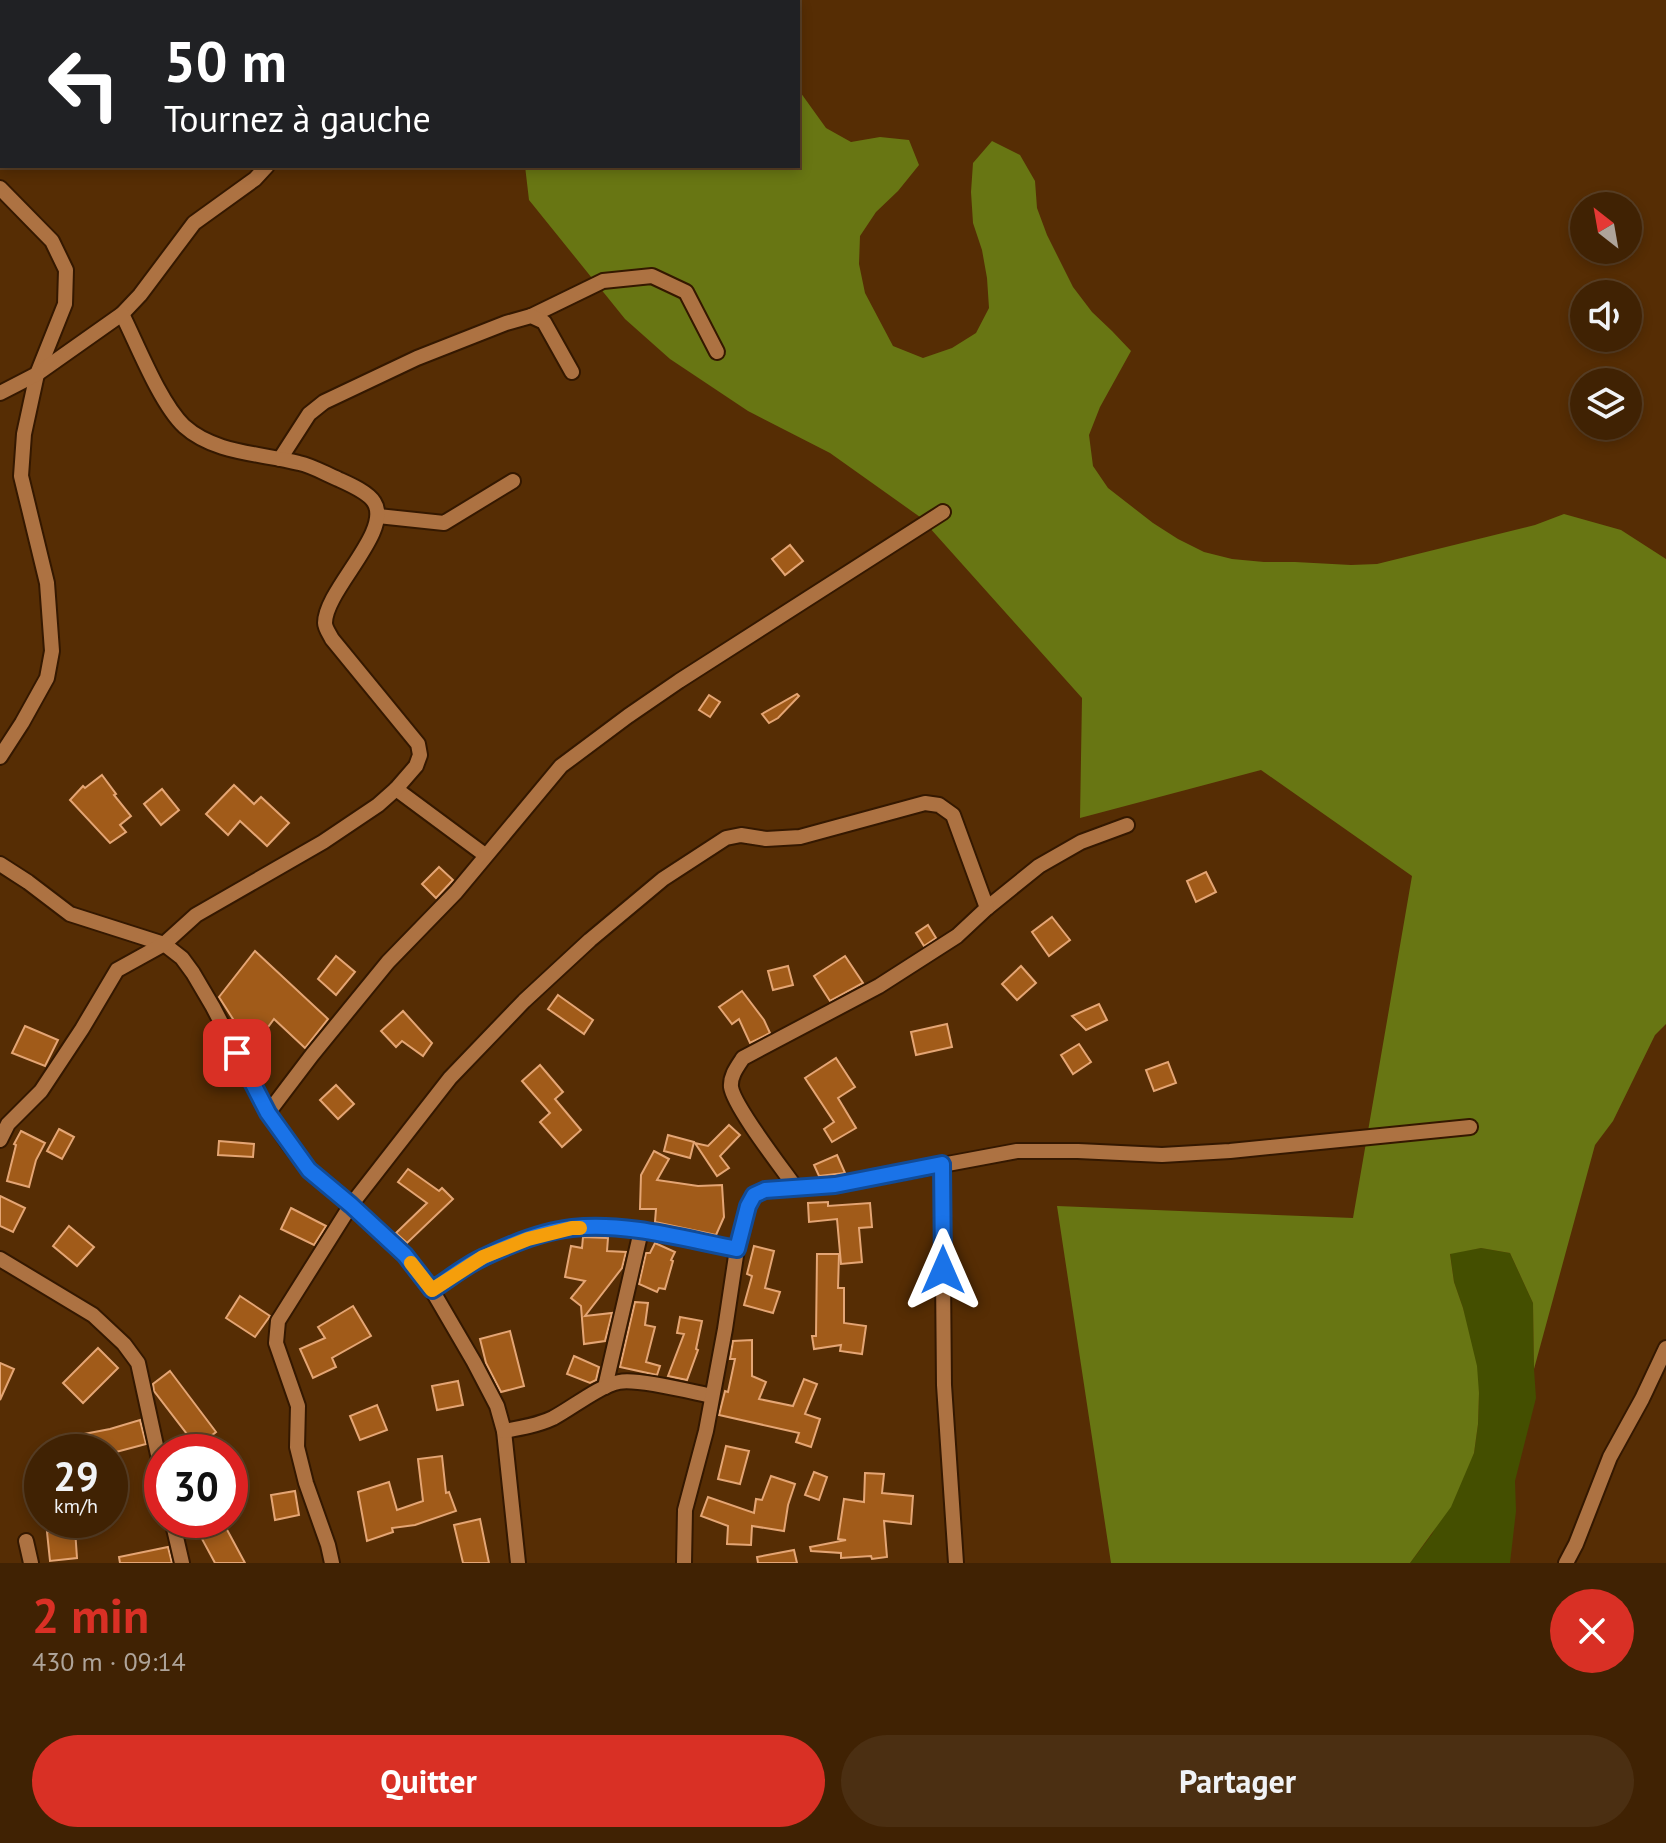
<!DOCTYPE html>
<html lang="fr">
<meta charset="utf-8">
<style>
body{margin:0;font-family:"PT Sans",sans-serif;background:#4b2f12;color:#f1f3f6;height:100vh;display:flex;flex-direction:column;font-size:30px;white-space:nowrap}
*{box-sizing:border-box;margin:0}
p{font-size:26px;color:#aea49a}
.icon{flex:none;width:44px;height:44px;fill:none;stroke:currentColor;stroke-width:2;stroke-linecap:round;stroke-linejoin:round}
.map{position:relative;height:1563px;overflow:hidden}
.panel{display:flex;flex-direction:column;background:#402203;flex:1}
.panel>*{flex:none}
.guide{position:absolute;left:0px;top:0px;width:800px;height:168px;box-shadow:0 4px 12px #0003,0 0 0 2px #593f25;background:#202124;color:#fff;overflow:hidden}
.needle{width:52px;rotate:329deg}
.controls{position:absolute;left:1570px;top:192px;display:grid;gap:16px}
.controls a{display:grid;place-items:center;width:72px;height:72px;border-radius:50%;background:#402203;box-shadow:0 4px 12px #0003,0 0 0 2px #593f25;font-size:40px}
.speed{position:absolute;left:24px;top:1434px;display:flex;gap:16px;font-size:40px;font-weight:700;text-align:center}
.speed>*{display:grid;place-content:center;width:104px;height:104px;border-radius:50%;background:#402203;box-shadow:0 4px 12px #0003,0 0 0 2px #593f25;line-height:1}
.speed small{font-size:20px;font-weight:400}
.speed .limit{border:12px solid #d22;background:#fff;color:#111}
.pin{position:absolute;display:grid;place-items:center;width:68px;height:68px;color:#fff;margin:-34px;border-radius:16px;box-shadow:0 4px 12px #0006}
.me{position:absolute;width:88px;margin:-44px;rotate:0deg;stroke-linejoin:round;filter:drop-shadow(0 0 6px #0008)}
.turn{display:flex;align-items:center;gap:28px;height:168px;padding:0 32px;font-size:36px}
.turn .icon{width:104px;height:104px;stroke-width:2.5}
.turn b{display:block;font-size:56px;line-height:68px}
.round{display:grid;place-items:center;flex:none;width:84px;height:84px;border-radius:42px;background:#4b2f12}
.overview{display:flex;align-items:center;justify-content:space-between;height:136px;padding:0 32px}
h1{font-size:48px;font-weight:600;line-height:60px;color:#d93025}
.primary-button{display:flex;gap:16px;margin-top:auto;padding:16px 32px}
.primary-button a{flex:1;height:92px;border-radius:48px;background:#d93025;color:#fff;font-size:32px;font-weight:600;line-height:92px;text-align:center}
.primary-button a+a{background:#4b2f12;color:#f1f3f6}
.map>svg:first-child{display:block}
</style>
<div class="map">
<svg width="1666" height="1563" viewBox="0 0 1666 1563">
<rect width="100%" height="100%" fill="#562d04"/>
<path fill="#444f00" d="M1481,1248L1510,1253L1533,1303L1534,1369L1536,1398L1515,1481L1516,1511L1510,1563H1410L1432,1534L1474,1453L1478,1424L1479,1393L1463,1308L1454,1282L1450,1253Z"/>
<path fill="#687613" d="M798,89L826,128L851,142L880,137L909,140L919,165L898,191L876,212L860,236L859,264L865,293L893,346L923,358L952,348L976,333L989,308L987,278L982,250L973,223L971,192L973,163L992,141L1020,155L1035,181L1037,208L1047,235L1073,287L1092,312L1112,331L1131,351L1100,407L1089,435L1093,466L1108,488L1153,523L1178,539L1204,552L1232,559L1264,562H1295L1351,565L1377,564L1535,525L1564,514L1621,530L1666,559V1024L1655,1035L1613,1121L1595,1145L1534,1369L1533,1303L1510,1253L1481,1248L1450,1254L1454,1282L1463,1308L1477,1366L1479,1393L1478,1424L1474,1453L1451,1507L1410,1563H1111L1057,1206L1353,1218L1412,876L1261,770L1080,818L1082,698L920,517L830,453L748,411L670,359L625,319L529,200L525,166H798Z"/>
<g fill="#a15b19" stroke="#e4a574" stroke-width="2">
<path d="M790,545L803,561L785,575L772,559Z"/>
<path d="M797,694L799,696L778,718L769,723L762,714Z"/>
<path d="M709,695L720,702L710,717L699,710Z"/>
<path d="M102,775L116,794L114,795L131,816L120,825L126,832L110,843L70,800L83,786L85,788Z"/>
<path d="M234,785L254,804L261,797L289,823L267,846L240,821L228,835L206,814Z"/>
<path d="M162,789L179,810L161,825L144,804Z"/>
<path d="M439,867L453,880L436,898L422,884Z"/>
<path d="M1206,872L1216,892L1196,902L1187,881Z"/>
<path d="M1052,917L1070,940L1049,956L1032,932Z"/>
<path d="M928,925L936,938L924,946L916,933Z"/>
<path d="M255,951L328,1019L305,1048L274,1019L252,1049L219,997Z"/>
<path d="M336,956L355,972L336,995L318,979Z"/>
<path d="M845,956L863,983L830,1001L814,976Z"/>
<path d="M788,966L793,985L773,990L768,971Z"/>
<path d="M1021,966L1036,983L1017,1000L1002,984Z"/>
<path d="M742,991L764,1020L770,1033L750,1043L739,1019L732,1024L719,1007Z"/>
<path d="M558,995L593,1020L584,1034L548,1009Z"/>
<path d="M1099,1004L1107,1020L1086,1030L1072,1016Z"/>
<path d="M403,1011L432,1043L423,1056L402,1041L396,1047L381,1031Z"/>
<path d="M947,1024L952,1047L916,1055L911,1032Z"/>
<path d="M25,1026L58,1040L45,1066L12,1053Z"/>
<path d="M1079,1044L1091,1062L1073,1074L1061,1055Z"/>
<path d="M836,1058L855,1087L838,1098L856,1128L832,1142L824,1129L834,1122L805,1078Z"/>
<path d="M1168,1062L1176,1083L1154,1091L1146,1070Z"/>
<path d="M540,1065L563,1092L555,1099L581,1130L562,1147L540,1122L550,1113L522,1081Z"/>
<path d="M336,1085L354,1104L338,1119L320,1100Z"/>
<path d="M729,1125L740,1135L720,1156L729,1168L717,1176L695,1143L708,1146Z"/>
<path d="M59,1129L74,1137L62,1159L47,1151Z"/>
<path d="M21,1131L45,1143L36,1160L29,1187L7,1181L16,1145L14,1144Z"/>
<path d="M668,1135L694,1142L690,1158L664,1151Z"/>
<path d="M219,1141L254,1144L253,1157L218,1155Z"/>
<path d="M654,1151L669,1159L657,1180L698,1186L722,1185L724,1217L716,1235L655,1222L656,1209H640L641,1175Z"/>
<path d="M837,1155L845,1173L819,1176L814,1165Z"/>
<path d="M408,1169L439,1191L442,1188L453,1199L407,1243L396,1233L427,1203L398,1182Z"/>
<path d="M0,1196L25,1208L13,1232L0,1226Z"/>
<path d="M828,1202V1206L870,1203L872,1227L859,1228L862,1262L841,1264L837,1219L809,1222L808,1203Z"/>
<path d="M291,1208L326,1226L314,1245L281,1229Z"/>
<path d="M69,1226L94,1247L77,1266L53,1246Z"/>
<path d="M583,1237L608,1238L607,1251L626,1252L622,1268L585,1316L612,1313L605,1341L584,1344L581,1306L571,1298L585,1281L565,1277L571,1246L582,1248Z"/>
<path d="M655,1243L675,1252L671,1260L673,1261L665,1289L659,1288L657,1292L639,1284L646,1253H650Z"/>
<path d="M754,1246L774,1251L765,1288L780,1292L773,1313L744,1305L752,1276L747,1274Z"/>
<path d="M817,1254H839L838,1288H844V1323L866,1326L862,1354L840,1351L841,1345L814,1349L812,1336H816Z"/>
<path d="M240,1296L270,1316L255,1337L226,1318Z"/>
<path d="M635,1302L648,1303L645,1325L655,1327L646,1362L660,1366L657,1375L620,1367Z"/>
<path d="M353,1306L371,1336L332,1358L336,1367L313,1378L300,1349L325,1338L318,1327Z"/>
<path d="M680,1317L702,1321L696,1349L698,1350L687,1380L668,1376L684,1334L677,1333Z"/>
<path d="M510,1331L524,1386L501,1392L486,1363L480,1339Z"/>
<path d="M752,1340V1376L766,1382L759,1399L793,1406L804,1379L817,1384L805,1414L820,1419L811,1447L796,1442L799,1433L719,1415L725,1391L728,1392L735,1359H730L733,1341Z"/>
<path d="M98,1348L118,1368L83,1403L63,1383Z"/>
<path d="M574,1356L599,1367L596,1380L590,1383L567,1374Z"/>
<path d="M0,1363L14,1369L0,1400Z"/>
<path d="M170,1371L216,1432L197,1447L154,1391L153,1384Z"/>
<path d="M458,1381L463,1405L437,1410L432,1386Z"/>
<path d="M377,1405L387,1430L360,1440L350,1416Z"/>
<path d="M140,1420L146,1444L116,1452H71L68,1437L110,1429Z"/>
<path d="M726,1446L749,1451L740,1484L718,1479Z"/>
<path d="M442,1456L446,1493L449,1492L456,1511L415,1525L392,1528L393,1532L367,1541L358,1492L389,1482L397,1510L423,1501L418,1459Z"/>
<path d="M814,1472L827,1477L819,1500L805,1495Z"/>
<path d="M865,1473L884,1474L882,1493L913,1496L911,1524L884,1521L887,1557L872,1559L871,1556L841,1558V1553L811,1551L810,1547L846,1540L838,1539L844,1499L864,1502Z"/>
<path d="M771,1476L795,1484L788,1505L784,1531L752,1526L751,1545L727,1544L728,1526L701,1516L708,1497L754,1513L756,1499L762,1500Z"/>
<path d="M295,1491L299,1515L275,1520L271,1495Z"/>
<path d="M480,1519L489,1563H463L454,1525Z"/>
<path d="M225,1526L245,1563H215L202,1539Z"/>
<path d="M75,1529L77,1558L50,1561L47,1532Z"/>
<path d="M168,1547L172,1563H120L119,1557Z"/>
<path d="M794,1550L797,1563H758L757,1557Z"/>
</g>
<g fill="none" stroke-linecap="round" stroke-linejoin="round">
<defs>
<g id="minor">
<path d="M326,2L329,0"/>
<path d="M510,2L512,0"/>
<path d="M0,188L52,241L66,270L65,304L37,374L24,434L21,476L47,583L52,651L47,678L22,723L0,757"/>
<path d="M531,316L603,281L652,276L686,292L717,352"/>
<path d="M0,393L37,374L122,314L140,295L194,223L255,179L267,166"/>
<path d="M280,459L309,414L324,402L417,358L506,323L531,316L544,322L572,372"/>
<path d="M378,516L444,523L513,481"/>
<path d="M396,789L485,855"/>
<path d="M0,864L28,882L70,914L164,944L182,958L193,973L213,1007L268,1113L288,1143L309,1170L351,1205L405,1255L432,1290L474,1362L497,1406L504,1431L518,1563"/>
<path d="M268,1113L312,1055L388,962L456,892L561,766L628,716L679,681L943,512"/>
<path d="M0,1140L8,1124L41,1091L82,1029L117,970L164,944L196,915L323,842L378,805L396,789L416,766L420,755L418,744L332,639C330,635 325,628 325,623C325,590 393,531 374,502C368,492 349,484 338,479C326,474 313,466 299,463C261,453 215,454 184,426C160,403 138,346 122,314"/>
<path d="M942,1164L944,1385L956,1563"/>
<path d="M796,1188C782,1168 734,1107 731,1087C730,1076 737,1067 743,1058L879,986L957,936L987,908L1039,866L1081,842L1127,825"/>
<path d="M0,1259L93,1315L124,1344L138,1363L162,1473"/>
<path d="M432,1290C449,1279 466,1265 484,1257C511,1244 543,1231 572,1228C627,1222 684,1239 737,1249"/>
<path d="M605,1387L641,1231"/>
<path d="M504,1431C521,1428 538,1425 553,1418C572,1408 599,1386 619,1382C637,1378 692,1392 712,1396"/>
<path d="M172,1520L182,1563"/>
<path d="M26,1541L31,1563"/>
<path d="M332,1563L328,1545L306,1483L297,1447L298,1406L276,1343L278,1321L351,1205L450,1078L524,1001L590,940L663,879L726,838L741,835L766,839L800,837L925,803L939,805L953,815L987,908"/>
<path d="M684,1563L685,1510L706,1431L725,1329L737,1249L748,1206L754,1195L765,1190L835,1185L1017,1151H1078L1162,1155L1230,1151L1470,1127"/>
<path d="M1566,1563L1576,1544L1610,1457L1642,1399L1666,1348"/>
</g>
</defs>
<use href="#minor" stroke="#341800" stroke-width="18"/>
<use href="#minor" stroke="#ad7242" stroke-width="14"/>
</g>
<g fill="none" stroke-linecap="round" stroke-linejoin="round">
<defs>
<path id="route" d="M237,1053L268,1113L309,1170L351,1205L405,1255L432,1290C449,1279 466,1265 484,1257C511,1244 543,1231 572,1228C627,1222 684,1239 737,1249L748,1206L754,1195L765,1190L835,1185L942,1164L943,1270"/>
</defs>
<use href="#route" stroke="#114b97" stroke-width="20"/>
<use href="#route" stroke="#1a73e8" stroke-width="14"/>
<path stroke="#f59e0b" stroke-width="14" d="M411,1263L432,1290L483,1257L528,1239L572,1228H580"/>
</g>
</svg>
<div class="controls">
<a><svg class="needle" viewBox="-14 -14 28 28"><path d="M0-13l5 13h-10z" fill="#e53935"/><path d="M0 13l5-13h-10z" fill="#aea49a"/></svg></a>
<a><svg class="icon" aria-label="sound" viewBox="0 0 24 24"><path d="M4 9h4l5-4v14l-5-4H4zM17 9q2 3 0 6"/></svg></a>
<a><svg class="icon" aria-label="layers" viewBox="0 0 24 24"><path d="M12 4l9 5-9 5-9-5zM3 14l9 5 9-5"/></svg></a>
</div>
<div class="speed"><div>29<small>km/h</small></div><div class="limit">30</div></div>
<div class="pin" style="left:237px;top:1053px;background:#d93025"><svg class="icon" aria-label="arrive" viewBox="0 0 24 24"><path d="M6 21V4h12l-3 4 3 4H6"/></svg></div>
<svg class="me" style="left:943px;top:1270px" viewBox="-20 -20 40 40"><path d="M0-17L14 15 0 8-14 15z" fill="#1a73e8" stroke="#fff" stroke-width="4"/></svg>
<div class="guide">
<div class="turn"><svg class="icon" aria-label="left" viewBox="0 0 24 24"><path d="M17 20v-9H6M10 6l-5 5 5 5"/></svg><div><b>50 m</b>Tournez à gauche</div></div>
</div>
</div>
<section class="panel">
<div class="overview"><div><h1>2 min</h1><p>430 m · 09:14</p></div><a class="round" style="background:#d93025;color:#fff"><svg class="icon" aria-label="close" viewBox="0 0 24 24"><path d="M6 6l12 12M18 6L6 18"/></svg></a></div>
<div class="primary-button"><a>Quitter</a><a>Partager</a></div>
</section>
